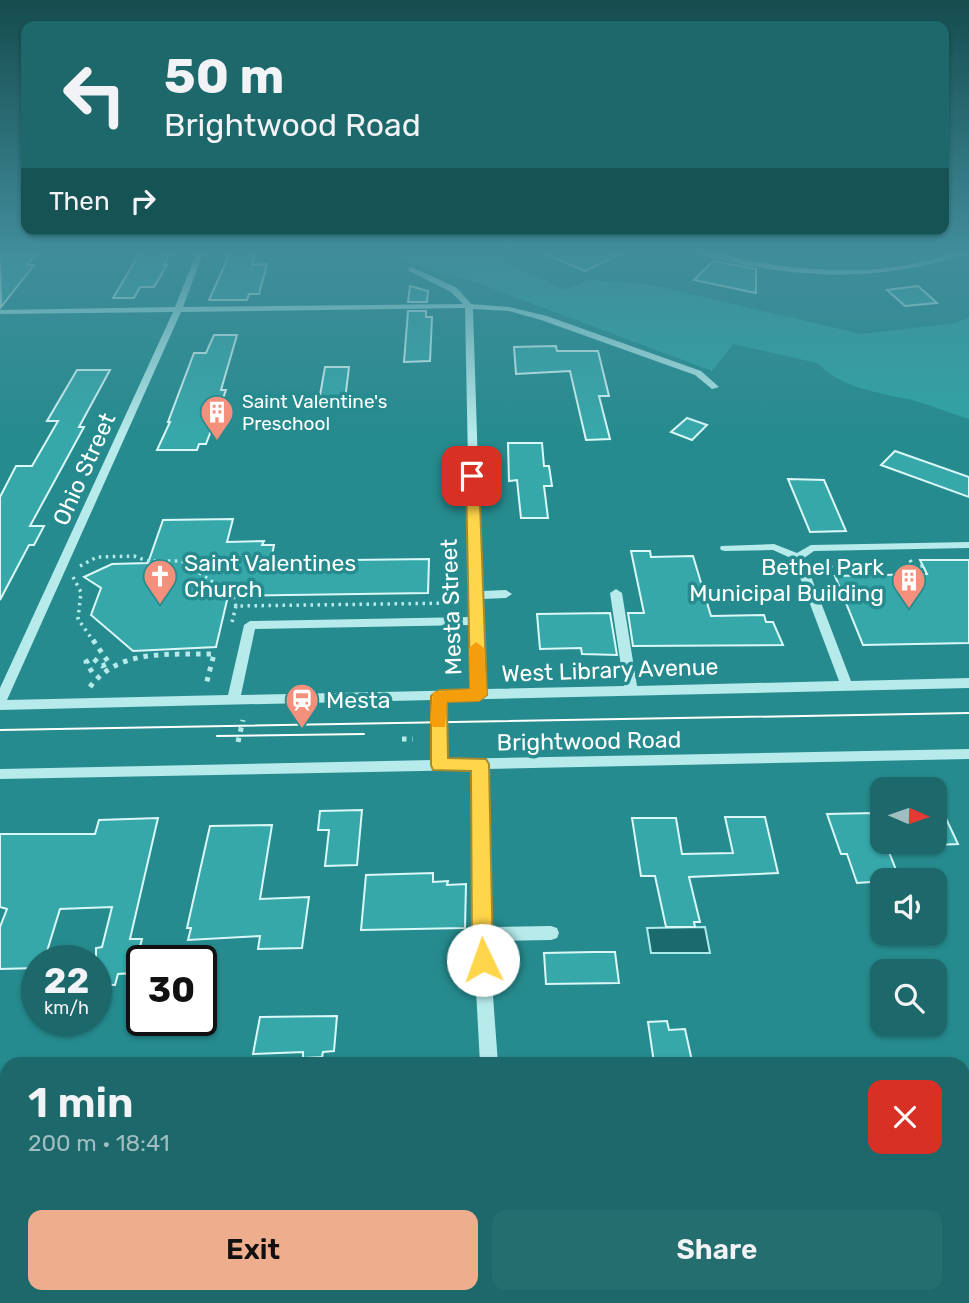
<!DOCTYPE html>
<meta charset="utf-8">
<style>
body{margin:0;font-family:Rubik,sans-serif;background:#256e70;color:#f1f3f6;height:100vh;display:flex;flex-direction:column;font-size:26px;white-space:nowrap}
*{box-sizing:border-box;margin:0}
p{font-size:23px;color:#a0bec1}
.icon{flex:none;width:38px;height:38px;fill:none;stroke:currentColor;stroke-width:2;stroke-linecap:round;stroke-linejoin:round}
.map{position:relative;flex:1;overflow:hidden}
.panel{position:absolute;left:0px;top:1057px;width:970px;height:247px;display:flex;flex-direction:column;background:#1c686a;border-radius:21px 21px 0 0;box-shadow:0 2px 5px #0004}
.panel>*{flex:none}
.hud{position:absolute;left:21px;top:21px;width:928px;height:214px;border-radius:14px;box-shadow:0 2px 5px #0004;background:#1c686a;color:#f1f3f6;overflow:hidden}
.needle{width:46px;rotate:92deg}
.controls{position:absolute;left:870px;top:777px;display:grid;gap:14px}
.controls a{display:grid;place-items:center;width:77px;height:77px;border-radius:14px;background:#1c686a;box-shadow:0 2px 5px #0004;font-size:35px}
.speed{position:absolute;left:21px;top:945px;display:flex;gap:14px;font-size:35px;font-weight:700;text-align:center}
.speed>*{display:grid;place-content:center;width:91px;height:91px;border-radius:50%;background:#1c686a;box-shadow:0 2px 5px #0004;line-height:1}
.speed small{font-size:18px;font-weight:400}
.speed .limit{border:4px solid #111;border-radius:10px;background:#fff;color:#111}
.pin{position:absolute;display:grid;place-items:center;width:60px;height:60px;color:#fff;margin:-30px;border-radius:14px;box-shadow:0 4px 10px #0006}
.me{position:absolute;width:77px;margin:-38px;rotate:357deg;stroke-linejoin:round;filter:drop-shadow(0 0 5px #0008)}
.turn{display:flex;align-items:center;gap:24px;height:147px;padding:0 28px;font-size:32px}
.turn .icon{width:91px;height:91px;stroke-width:2.5}
.turn b{display:block;font-size:49px;line-height:60px}
.then{display:flex;align-items:center;height:66px;padding:0 28px;background:#0003;gap:14px;font-size:26px}
.round{display:grid;place-items:center;flex:none;width:74px;height:74px;border-radius:14px;background:#256e70}
.overview{display:flex;align-items:center;justify-content:space-between;height:119px;padding:0 28px}
h1{font-size:42px;font-weight:600;line-height:52px}
.action{display:flex;gap:14px;margin-top:auto;padding:14px 28px}
.action a{flex:1;height:80px;border-radius:14px;background:#eead8d;color:#111;font-size:28px;font-weight:600;line-height:80px;text-align:center}
.action a+a{background:#256e70;color:#f1f3f6}
.map>svg:first-child{display:block}
</style>
<div class="map">
<svg width="969" height="1303" viewBox="0 0 969 1303">
<rect width="100%" height="100%" fill="#268b8e"/>
<path fill="#31a4a5" d="M373,251H482L565,290L590,280L648,284L861,334L956,323L969,317V419C950,413 931,405 912,400C879,393 841,388 817,363L733,344L712,371L483,285Z"/>
<path fill="#1b6b6e" stroke="#abebeb" stroke-width="2" d="M705,927L710,953H651L647,928Z"/>
<g fill="#37a8aa" stroke="#dbf8f8" stroke-width="2">
<path d="M141,251H171L164,265H167L154,287H140L134,298H113Z"/>
<path d="M231,251H257L252,265L267,264L259,294H249L247,300H209Z"/>
<path d="M538,251H626L585,271Z"/>
<path d="M0,254H36L27,265H34L1,307Z"/>
<path d="M713,261L756,269V293L694,280Z"/>
<path d="M410,286L428,291L427,302H408Z"/>
<path d="M918,286L937,303L905,306L887,290Z"/>
<path d="M408,311H426V317H432L430,361L404,362Z"/>
<path d="M214,335H237L221,390H226L206,444H199L197,450H157L170,422H168L194,353H206Z"/>
<path d="M556,346L557,351H598L609,396H599L610,439L586,440L570,371L516,374L514,347Z"/>
<path d="M325,367H349L345,400L319,401Z"/>
<path d="M77,370H110L79,427H84L30,526H44L34,545H29L0,600V497L16,466H32L58,421H47Z"/>
<path d="M687,418L707,425L692,440L671,432Z"/>
<path d="M508,443H542L544,466H549L552,486H544L548,518H521L517,480L509,481Z"/>
<path d="M895,451L969,477V497L881,465Z"/>
<path d="M788,479L824,480L846,531L810,532Z"/>
<path d="M233,519L227,542L264,541L262,545H274L271,561L429,559L428,593L228,596L216,647L133,651L91,615L101,588L84,577L112,564L148,563L163,520Z"/>
<path d="M631,551H650L651,557L693,556L711,616L764,615L766,622H773L783,645L633,646L628,613H644Z"/>
<path d="M920,560H969V643L863,645L835,576L927,574Z"/>
<path d="M610,613L617,655L582,654L581,648L540,649L537,614Z"/>
<path d="M934,793L958,844L934,845Z"/>
<path d="M362,810L357,865L325,866L329,830H318L320,811Z"/>
<path d="M875,813L882,833V842H885L900,880L857,883L847,854H841L827,814Z"/>
<path d="M725,817H765L778,873L689,877L700,922H694L695,927H666L655,876H641L632,818H676L682,854L733,853Z"/>
<path d="M158,818L130,939H142L133,973L118,974L115,985L96,984V948L102,947L112,907L60,909L44,961H37V968L0,969V927L7,909L0,907V834H95L99,820Z"/>
<path d="M272,825L260,899L309,897L302,948L258,949L260,936L188,940L191,928H187L210,826Z"/>
<path d="M433,873V882L448,881L447,885L466,884L465,928L361,930L366,875Z"/>
<path d="M593,952H615L619,983L546,984L544,953Z"/>
<path d="M337,1016L334,1051L323,1052L322,1057L303,1058V1052L253,1054L260,1017Z"/>
<path d="M667,1021L669,1030L685,1029L692,1061L654,1063L648,1022Z"/>
</g>
<g fill="none" stroke-linecap="round" stroke-linejoin="round">
<g stroke="#b6eaeb" stroke-width="3.5" stroke-dasharray="2.5 4.5" stroke-linecap="butt">
<path d="M910,560L913,566H923"/>
<path d="M824,563L835,569L876,568L873,561"/>
<path d="M80,566L97,557L134,556L147,561H182L233,596L236,606"/>
<path d="M73,577L81,592L78,619L94,642"/>
<path d="M232,622L236,606L458,603"/>
</g>
<g stroke="#b6eaeb" stroke-width="5" stroke-dasharray="4.5 6" stroke-linecap="butt">
<path d="M93,640L109,663L102,666L93,658L86,662L95,677"/>
<path d="M90,687C119,648 171,655 214,654L206,685"/>
<path d="M402,739H413"/>
<path d="M238,742L243,720"/>
</g>
<g fill="#b6eaeb" fill-rule="evenodd">
<path d="M197,251H204L183,307L463,304L451,292L409,271L408,269L412,267L457,288L471,304L509,307L547,316L701,371L719,387L712,389L695,375L541,320L509,311L473,309L482,591L506,590L512,594L506,598L482,599L485,689L624,686L610,593L616,589L622,593L637,686L839,681L793,559L773,550L725,551L721,550L720,548L721,546L774,544L797,553L811,545L969,542V548L814,551L804,558L851,681L969,678V688L445,700L446,759L969,749V759L487,769L489,927L551,926L557,928L559,933L557,938L551,940L489,941L498,1064H480L473,934V770L0,779V769L432,760L433,700L0,710V688L173,312L0,314V310L175,307ZM465,308L471,617L250,621L244,625L228,695L7,700L181,312ZM471,625L472,690L241,695L255,629Z"/>
<path d="M693,251C716,251 739,260 762,263C796,269 830,271 864,270C886,269 907,265 928,261C942,258 957,249 969,253C892,278 825,280 745,265C728,261 708,258 693,251Z"/>
<rect x="962" y="1270" width="7" height="20"/>
<path d="M282,1297H558L556,1303H280Z"/>
</g>
<g stroke="#fff" stroke-width="2">
<path d="M0,730L969,713"/>
<path d="M217,736L364,734"/>
</g>
</g>
<linearGradient id="sky" x2="0" y2="1"><stop stop-color="#154c4e"/><stop offset="0.58" stop-color="#418d9b"/><stop offset="1" stop-color="#418d9b" stop-opacity="0"/></linearGradient>
<rect width="969" height="434" fill="url(#sky)"/>
<path fill="#ffd54a" stroke="#a68a30" stroke-width="2" d="M472,472L479,476L487,695L479,701L447,702L448,758L486,759L489,764L493,960L490,967L483,970L475,967L472,960L471,771L433,770L431,765V696L439,690L470,689L466,476Z"/>
<path fill="#f59e0b" d="M476,642L484,648L487,695L479,701L447,702L445,727H433L430,722L433,692L470,689L469,648Z"/>
<defs>
<symbol id="building-pin" viewBox="-11 -11 22 30"><path d="M0 17L-7.5 6A9.5 9.5 0 1 1 7.5 6Z" fill="#f4907b" stroke="#268b8e"/><path d="M-4-6H4V6H1V3H-1V6H-4ZM-2.5-4.3h1.7v1.8h-1.7ZM.8-4.3h1.7v1.8H.8ZM-2.5-1h1.7V.8h-1.7ZM.8-1h1.7V.8H.8Z" fill="#fff"/></symbol>
<symbol id="church-pin" viewBox="-11 -11 22 30"><path d="M0 17L-7.5 6A9.5 9.5 0 1 1 7.5 6Z" fill="#f4907b" stroke="#268b8e"/><path d="M-1.2-6h2.4v3.5h3.3v2.4h-3.3V6h-2.4V-.1h-3.3v-2.4h3.3Z" fill="#fff"/></symbol>
<symbol id="station-pin" viewBox="-11 -11 22 30"><path d="M0 17L-7.5 6A9.5 9.5 0 1 1 7.5 6Z" fill="#f4907b" stroke="#268b8e"/><path d="M-3-6H3Q5-6 5-4V2Q5 4 3 4L4.5 6H3L1.5 4h-3L-3 6H-4.5L-3 4Q-5 4-5 2V-4Q-5-6-3-6ZM-3.5-4v3h7v-3ZM-3.5 1v1.5H-2V1ZM2 1v1.5H3.5V1Z" fill="#fff"/></symbol>
</defs>
<g fill-rule="evenodd">
<use href="#building-pin" x="198" y="393" width="38" height="52"/>
<use href="#church-pin" x="141" y="557" width="38" height="52"/>
<use href="#building-pin" x="890" y="561" width="38" height="52"/>
<use href="#station-pin" x="283" y="681" width="38" height="52"/>
</g>
<g text-anchor="middle" dominant-baseline="central" stroke-width="7" stroke-linejoin="round" paint-order="stroke">
<g font-size="19" fill="#fff" stroke="#268b8e" text-anchor="start">
<text x="242" y="401">Saint Valentine's<tspan x="242" dy="22">Preschool</tspan></text>
</g>
<g font-size="23" fill="#fff" stroke="#268b8e">
<text transform="translate(84 469) rotate(-66)">Ohio Street</text>
<text transform="translate(451 607) rotate(-92)">Mesta Street</text>
<text transform="translate(610 670) rotate(-2)">West Library Avenue</text>
<text transform="translate(589 741) rotate(-1)">Brightwood Road</text>
</g>
<g font-size="23" fill="#fff" stroke="#268b8e" text-anchor="start">
<text x="184" y="563">Saint Valentines<tspan x="184" dy="26">Church</tspan></text>
<text x="884" y="567" text-anchor="end">Bethel Park<tspan x="884" dy="26">Municipal Building</tspan></text>
<text x="326" y="700">Mesta</text>
</g>
</g>
</svg>
<div class="controls">
<a><svg class="needle" viewBox="-14 -14 28 28"><path d="M0-13l5 13h-10z" fill="#e53935"/><path d="M0 13l5-13h-10z" fill="#a0bec1"/></svg></a>
<a><svg class="icon" aria-label="sound" viewBox="0 0 24 24"><path d="M4 9h4l5-4v14l-5-4H4zM17 9q2 3 0 6"/></svg></a>
<a><svg class="icon" aria-label="search" viewBox="0 0 24 24"><circle cx="10" cy="10" r="6"/><path d="M15 15l6 6"/></svg></a>
</div>
<div class="speed"><div>22<small>km/h</small></div><div class="limit">30</div></div>
<div class="pin" style="left:472px;top:476px;background:#d93025"><svg class="icon" aria-label="arrive" viewBox="0 0 24 24"><path d="M6 21V4h12l-3 4 3 4H6"/></svg></div>
<svg class="me" style="left:483px;top:960px" viewBox="-20 -20 40 40"><circle r="19" fill="#fff"/><path d="M0-13L10 11 0 6-10 11z" fill="#ffd54a"/></svg>
<div class="hud">
<div class="turn"><svg class="icon" aria-label="left" viewBox="0 0 24 24"><path d="M17 20v-9H6M10 6l-5 5 5 5"/></svg><div><b>50 m</b>Brightwood Road</div></div>
<div class="then">Then<svg class="icon" aria-label="right" viewBox="0 0 24 24"><path d="M7 20v-9h11M14 6l5 5-5 5"/></svg></div>
</div>
<section class="panel">
<div class="overview"><div><h1>1 min</h1><p>200 m · 18:41</p></div><a class="round" style="background:#d93025;color:#fff"><svg class="icon" aria-label="close" viewBox="0 0 24 24"><path d="M6 6l12 12M18 6L6 18"/></svg></a></div>
<div class="action"><a>Exit</a><a>Share</a></div>
</section>
</div>
